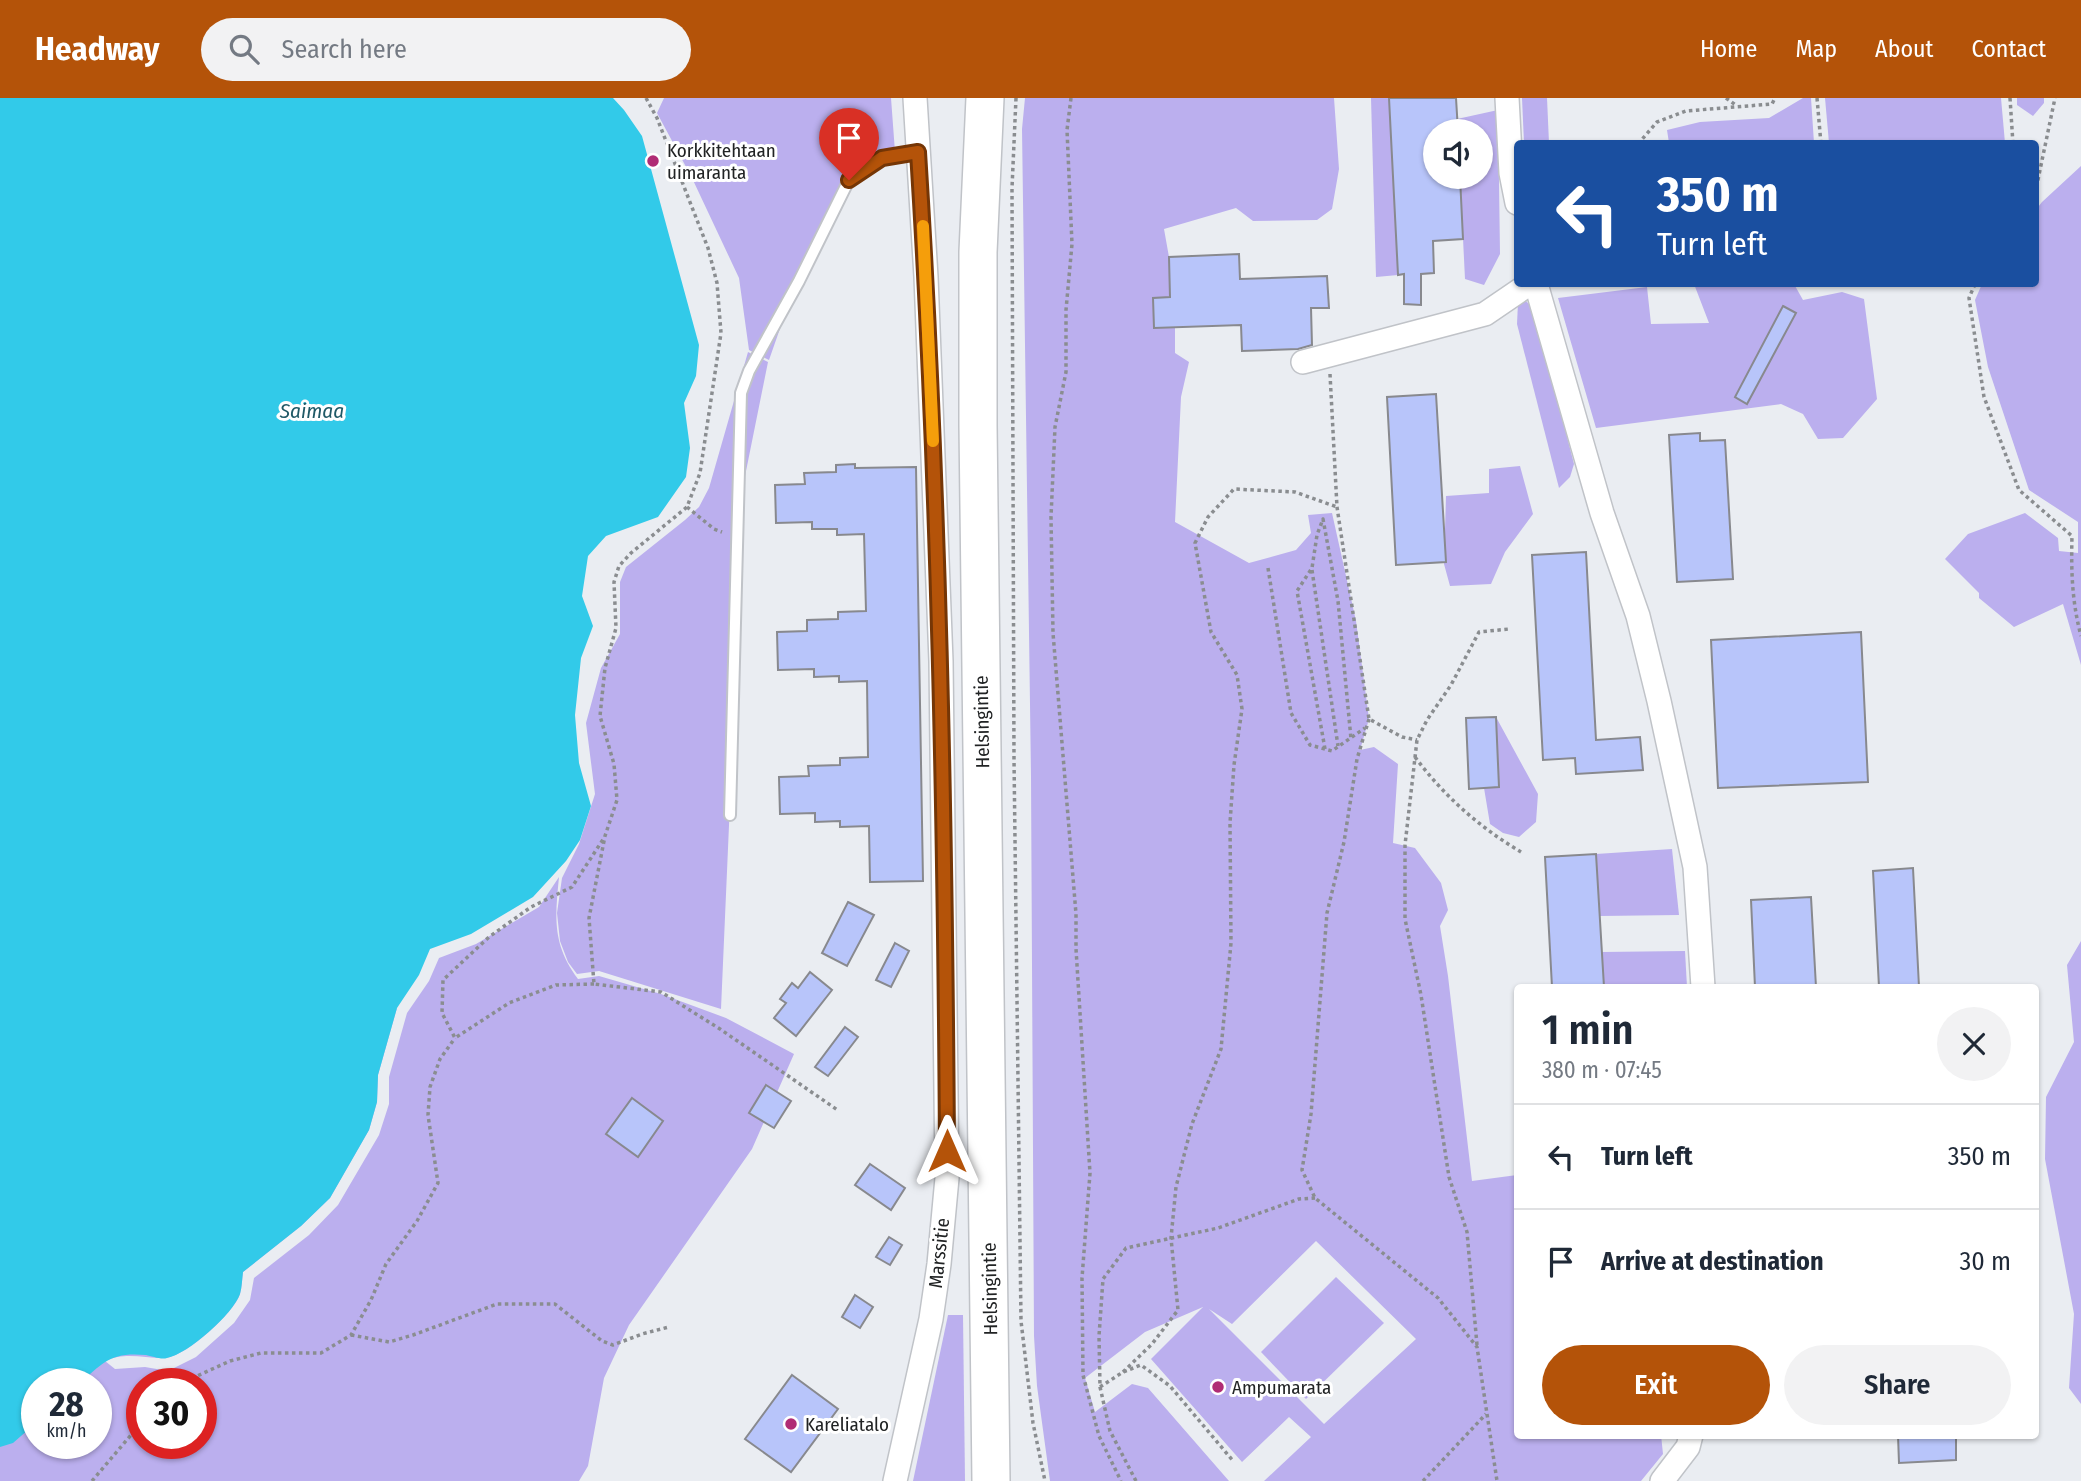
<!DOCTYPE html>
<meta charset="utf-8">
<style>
body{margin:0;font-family:"Fira Sans Condensed",sans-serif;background:#f2f2f3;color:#1f2937;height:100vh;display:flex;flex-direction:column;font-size:26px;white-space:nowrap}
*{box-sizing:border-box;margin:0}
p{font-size:23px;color:#747a83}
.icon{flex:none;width:38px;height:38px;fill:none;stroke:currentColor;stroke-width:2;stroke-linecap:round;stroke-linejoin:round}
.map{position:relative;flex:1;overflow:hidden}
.panel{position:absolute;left:1514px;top:886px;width:525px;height:455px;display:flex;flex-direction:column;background:#fff;border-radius:7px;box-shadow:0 2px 5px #0004}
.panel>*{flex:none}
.guide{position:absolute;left:1514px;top:42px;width:525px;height:147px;border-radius:7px;box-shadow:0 2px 5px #0004;background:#1a4fa0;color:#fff;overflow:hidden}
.buttons{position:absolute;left:1423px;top:21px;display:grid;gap:14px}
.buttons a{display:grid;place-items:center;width:70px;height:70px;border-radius:50%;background:#fff;box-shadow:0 2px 5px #0004;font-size:35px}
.speed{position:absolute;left:21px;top:1270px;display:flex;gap:14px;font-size:35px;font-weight:700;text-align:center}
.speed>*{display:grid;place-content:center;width:91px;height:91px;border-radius:50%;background:#fff;box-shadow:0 2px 5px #0004;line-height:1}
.speed small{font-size:18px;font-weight:400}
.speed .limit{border:10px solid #d22;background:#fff;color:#111}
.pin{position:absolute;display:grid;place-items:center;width:60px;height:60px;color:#fff;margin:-72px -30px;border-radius:50% 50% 50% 0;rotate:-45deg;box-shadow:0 0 7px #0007}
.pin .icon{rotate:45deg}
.me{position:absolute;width:77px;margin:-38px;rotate:0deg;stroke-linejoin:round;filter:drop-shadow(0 0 5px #0008)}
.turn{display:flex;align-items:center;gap:24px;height:147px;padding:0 28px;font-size:32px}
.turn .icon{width:91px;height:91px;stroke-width:2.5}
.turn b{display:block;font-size:49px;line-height:60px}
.round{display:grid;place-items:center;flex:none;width:74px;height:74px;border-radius:37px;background:#f2f2f3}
.headline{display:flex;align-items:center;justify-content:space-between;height:119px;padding:0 28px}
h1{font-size:42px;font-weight:600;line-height:52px}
.cta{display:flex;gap:14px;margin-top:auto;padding:14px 28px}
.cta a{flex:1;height:80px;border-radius:42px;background:#b45309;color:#fff;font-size:28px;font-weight:600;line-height:80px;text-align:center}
.cta a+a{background:#f2f2f3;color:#1f2937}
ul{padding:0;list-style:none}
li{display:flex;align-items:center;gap:21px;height:105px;padding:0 28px;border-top:2px solid #e0e1e3}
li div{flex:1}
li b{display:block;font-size:26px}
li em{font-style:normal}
header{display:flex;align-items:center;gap:42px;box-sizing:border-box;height:98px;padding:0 35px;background:#b45309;color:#fff}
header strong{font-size:33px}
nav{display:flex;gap:38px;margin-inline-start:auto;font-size:24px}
.search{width:490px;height:63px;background:#f2f2f3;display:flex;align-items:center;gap:18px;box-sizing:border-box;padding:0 24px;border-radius:38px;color:#747a83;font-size:26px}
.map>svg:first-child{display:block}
</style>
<header>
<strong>Headway</strong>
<div class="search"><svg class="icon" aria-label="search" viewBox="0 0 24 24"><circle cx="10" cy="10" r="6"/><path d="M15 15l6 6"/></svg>Search here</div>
<nav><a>Home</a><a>Map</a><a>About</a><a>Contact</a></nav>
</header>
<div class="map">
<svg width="2081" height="1383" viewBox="0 0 2081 1383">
<rect width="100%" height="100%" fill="#eaedf2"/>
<g fill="#bbafee" fill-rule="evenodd">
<path d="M664,0H891L895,54L847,81L797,182L769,262L749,252L739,180L692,80L657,15Z"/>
<path d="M1025,0H1334L1339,71L1332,111L1317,122L1253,123L1236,110L1164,131L1169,159L1170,199L1153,200L1154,230H1175V255L1189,264L1181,299L1175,424L1249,465L1296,452L1311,435L1308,417L1332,415L1356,523L1369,621L1360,652L1374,649L1398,666L1393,745L1415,750L1441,785L1448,812L1440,828L1448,878L1472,1083L1517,1077V1337H1661L1663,1356L1641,1383H1264L1311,1339L1289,1319L1242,1364L1151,1261L1203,1209L1145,1234L1085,1280L1095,1314L1132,1286L1148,1290L1229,1383H1050L1037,1288L1034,1238L1031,678L1022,31ZM1316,1143L1416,1241L1324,1326L1209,1211L1232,1226Z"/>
<path d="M1371,0H1389L1398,177L1376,179Z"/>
<path d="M1522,0H1547L1549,45H1524Z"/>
<path d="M1803,0H1811L1814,45H1669L1667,32L1700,24L1769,20Z"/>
<path d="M1825,0H2001L2005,45H1829Z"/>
<path d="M2017,0H2044V5L2033,18L2017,7Z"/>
<path d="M1498,12L1500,156L1484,187L1465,181L1460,79H1480V33H1458L1457,21Z"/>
<path d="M2081,68V567L2063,506L2014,529L1979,500V495L1945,461L1968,436L2025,415L2058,440L2059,453L2078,455V424L2029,392L1988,269L1975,202L1982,186H2035V113L2042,104Z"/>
<path d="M1694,186H1794L1803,202L1842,194L1864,201L1877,301L1843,340L1818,341L1803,316L1781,306L1596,330L1558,200L1647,189L1651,226L1709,225Z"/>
<path d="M1526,203L1535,213L1574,366L1570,379L1559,390L1517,226L1518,205Z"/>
<path d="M748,254L768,264L744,383L721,911L599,873L577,876L568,864L560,843L557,815L562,780L579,746L595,696L586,625L601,570L620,536V484L626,469L685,422L699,409L709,390Z"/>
<path d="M1520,368L1533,416L1505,454L1491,486L1450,488L1444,466L1446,398L1489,395V371Z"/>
<path d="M1496,619L1538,696L1536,724L1519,739L1503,735L1490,726L1484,690L1499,689Z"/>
<path d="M1672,751L1679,817L1600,818L1596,756Z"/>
<path d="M559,779C555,820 552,846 578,881L599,878L661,896L726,920L794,956L752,1051L629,1227L604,1280L588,1368L579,1383H0V1263L397,910L378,977L377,1004L369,1032L330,1100L301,1128L243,1174C242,1181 242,1189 240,1196C234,1215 184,1261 163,1260C142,1260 125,1254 105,1263L115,1271L145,1269L168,1273L196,1259L234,1225L250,1202L254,1180L309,1137L338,1107L379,1037L389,1006V979L407,915L429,883L439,860L476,846L539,809ZM37,1286H96V1346H37ZM142,1286H201V1346H142Z"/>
<path d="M2081,843V1306L2069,1290L2074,1216L2045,1061L2046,999L2074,944L2067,867Z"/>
<path d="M1685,853L1687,889H1604L1602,854Z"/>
<path d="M1336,1179L1384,1225L1306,1301L1261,1254Z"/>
<path d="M948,1217H963L965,1383H913Z"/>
</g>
<path fill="#32cae9" d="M0,0H613L624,12L642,38L699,247L696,278L684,305L690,350L686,379L658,419L606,438L588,458L582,498L593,528L581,560L575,617L579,665L591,708L580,742L566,763L533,799L471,836L430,851L419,877L397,910L378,977L377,1004L369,1032L330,1100L301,1128L243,1174C242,1181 242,1189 240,1196C233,1216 188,1256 167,1260C161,1262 152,1258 146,1257C110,1254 104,1264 79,1286H37V1324L13,1345L0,1349Z"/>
<g fill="#b8c5fa" stroke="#88898e" stroke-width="2">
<path d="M1389,0H1456L1458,33H1435V79H1460L1463,141L1433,143L1434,175L1421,176V207L1404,206V176L1398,177Z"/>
<path d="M1239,156L1240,181L1327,178L1329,210H1311L1312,247L1298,251L1242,253L1241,227L1154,230L1153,200L1170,199L1169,159Z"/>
<path d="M1783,208L1796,215L1747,306L1735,299Z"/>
<path d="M1436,296L1446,464L1396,467L1387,299Z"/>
<path d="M1700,335V343L1725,342L1733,481L1677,484L1669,337Z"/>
<path d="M855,366V370L916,369L923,783L870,784L869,728L840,729V723L815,724V715L780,716L779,679L809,678L808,668L840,667V660L868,659L867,583L839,584V578L814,579V571L778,572L777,534L807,533V522L838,521V514L866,513L864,436L837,437V431H812V424L776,425L775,387L805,386L804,375L836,374V367Z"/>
<path d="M1586,454L1596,642L1640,639L1643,672L1576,676L1575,660L1543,662L1532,457Z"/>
<path d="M1861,534L1868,684L1718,690L1711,542Z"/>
<path d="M1496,619L1499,689L1469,691L1466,620Z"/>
<path d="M1596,756L1604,889H1552L1545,759Z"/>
<path d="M1913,770L1919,889H1879L1873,773Z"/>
<path d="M1811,799L1816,889H1755L1751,802Z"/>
<path d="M848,804L874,817L847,868L822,855Z"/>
<path d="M895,845L909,853L891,889L876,882Z"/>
<path d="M810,874L832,892L796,938L774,920L786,905L780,901L792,885L798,890Z"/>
<path d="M845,929L858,939L828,978L815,969Z"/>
<path d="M766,987L791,1003L774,1030L749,1015Z"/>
<path d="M632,1000L663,1023L638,1059L606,1036Z"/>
<path d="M870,1066L905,1090L891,1112L855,1087Z"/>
<path d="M889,1139L902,1147L890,1167L876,1159Z"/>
<path d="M855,1197L873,1209L860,1230L842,1219Z"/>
<path d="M792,1277L838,1311L791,1374L745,1341Z"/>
<path d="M1898,1337H1956V1362L1899,1365Z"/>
</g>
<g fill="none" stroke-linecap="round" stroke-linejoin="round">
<defs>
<path id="lane" d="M730,717L741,295L749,273L799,183L849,82L882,60L918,54"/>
<g id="street">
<path d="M1507,0L1511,75L1517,105"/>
<path d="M1536,186L1602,415L1638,518L1659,603L1695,769L1703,889"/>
<path d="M1303,264L1485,216L1529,186"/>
<path d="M895,1383L931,1221L939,1166L947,1080L941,563L926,179L915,0"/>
<path d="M1662,1383L1688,1349L1691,1337"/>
</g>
<path id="primary" d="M985,0L978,154V327L991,1383"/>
</defs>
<use href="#lane" stroke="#c0c3c8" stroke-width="14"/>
<use href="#street" stroke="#c0c3c8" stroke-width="26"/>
<use href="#primary" stroke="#c0c3c8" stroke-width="40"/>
<g stroke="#8a8d90" stroke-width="3.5" stroke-dasharray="3.5 3.5" stroke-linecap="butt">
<path d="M646,0L657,20L708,150L717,185L721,235L700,375L687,409L631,455L619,468L614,484L616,530L605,570L600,618L614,666L617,702L605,738L589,820L594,886L661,894L720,931L839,1013"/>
<path d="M1016,0L1012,90L1014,661L1021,1223L1033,1325L1045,1383"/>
<path d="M1071,0L1067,32L1072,146L1066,212V274L1055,329L1051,419L1053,535L1076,816V851L1090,1075L1082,1180L1083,1277L1099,1338L1121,1383"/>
<path d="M1726,0L1737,8"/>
<path d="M1817,0L1821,46"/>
<path d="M2010,0L2013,46"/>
<path d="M1638,46L1657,24L1686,13L1772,6L1775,0"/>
<path d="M2035,96L2055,0"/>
<path d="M1975,186L1969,200L1984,299L2019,392L2072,438C2071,473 2072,504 2081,538"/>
<path d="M1330,276L1337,409L1369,621L1402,639L1417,642"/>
<path d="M687,409L714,431L722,434"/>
<path d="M1268,470L1291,615L1310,647L1332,653L1365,630"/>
<path d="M1312,472L1338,648"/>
<path d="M1369,621L1357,661L1344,744L1327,815L1311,1016L1302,1072L1315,1100L1438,1200L1477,1249L1497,1383"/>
<path d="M1325,651L1297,493L1312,470L1317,437L1323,421L1338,503L1351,641"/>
<path d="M1415,659C1444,698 1479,729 1521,754"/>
<path d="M594,886L556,887L509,905L455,940L442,915L443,882L489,839L531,809L572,789L604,740"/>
<path d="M351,1237L389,1244L413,1237L497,1206H555L602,1243L613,1247L642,1236L669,1229"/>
<path d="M1477,1247L1467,1134L1449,1079L1421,897L1405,821V747L1417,642L1427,622L1451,587L1479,534L1509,531"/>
<path d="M1123,1274L1152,1246L1178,1212L1171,1140L1176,1089L1192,1026L1221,951L1231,845L1230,725L1234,667L1242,611L1237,577L1211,534L1195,445L1208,419L1234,391L1295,394L1337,409"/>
<path d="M187,1286L197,1278L230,1263L261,1255H321L351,1237L371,1202L386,1166L417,1123L438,1085L428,1017L430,989L440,961L455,940"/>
<path d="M1100,1289L1123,1274L1141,1267L1170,1288L1234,1364"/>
<path d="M92,1383L142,1324"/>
<path d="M1136,1383L1110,1333L1100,1289L1099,1238L1103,1181L1126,1150L1218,1130L1299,1101L1315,1100"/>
<path d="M1423,1383L1486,1316"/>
</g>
<use href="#lane" stroke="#fff" stroke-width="10"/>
<use href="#street" stroke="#fff" stroke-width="23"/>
<use href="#primary" stroke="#fff" stroke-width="37"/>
</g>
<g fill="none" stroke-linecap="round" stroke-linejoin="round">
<defs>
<path id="route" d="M849,82L882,60L918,54C939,386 945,720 947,1053"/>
</defs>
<use href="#route" stroke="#753606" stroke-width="18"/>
<use href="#route" stroke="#b45309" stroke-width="12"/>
<path stroke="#f59e0b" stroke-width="12" d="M923,128L933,343"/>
</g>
<g fill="#b02c75" stroke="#fff" stroke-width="2.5">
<circle cx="653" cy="63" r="7"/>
<circle cx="1218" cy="1289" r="7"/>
<circle cx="791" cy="1326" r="7"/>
</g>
<g text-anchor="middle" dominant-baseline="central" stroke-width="6" stroke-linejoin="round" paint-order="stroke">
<g font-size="19" fill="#212324" stroke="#fff" text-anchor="start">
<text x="667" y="52">Korkkitehtaan<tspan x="667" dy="22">uimaranta</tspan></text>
<text x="1232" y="1289">Ampumarata</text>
<text x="805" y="1326">Kareliatalo</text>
</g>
<g font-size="19" fill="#212324" stroke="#fff">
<text transform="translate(982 624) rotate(-91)">Helsingintie</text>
<text transform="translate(939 1155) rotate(-84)">Marssitie</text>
<text transform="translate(990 1191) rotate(-91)">Helsingintie</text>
</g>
<g font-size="21" font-style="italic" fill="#205a67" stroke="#fff">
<text x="312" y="313">Saimaa</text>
</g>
</g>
</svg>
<div class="buttons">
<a><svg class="icon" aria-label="sound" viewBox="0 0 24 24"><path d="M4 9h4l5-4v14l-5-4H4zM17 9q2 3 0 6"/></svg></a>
</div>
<div class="speed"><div>28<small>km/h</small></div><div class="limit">30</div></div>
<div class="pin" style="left:849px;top:82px;background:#d93025"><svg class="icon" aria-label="arrive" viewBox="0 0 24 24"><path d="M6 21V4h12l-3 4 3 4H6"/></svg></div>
<svg class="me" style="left:947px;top:1053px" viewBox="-20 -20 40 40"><path d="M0-17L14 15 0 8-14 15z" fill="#b45309" stroke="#fff" stroke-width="4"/></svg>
<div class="guide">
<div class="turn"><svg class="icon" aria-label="left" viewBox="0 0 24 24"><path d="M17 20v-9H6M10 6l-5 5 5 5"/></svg><div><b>350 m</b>Turn left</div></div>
</div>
<section class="panel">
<div class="headline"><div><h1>1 min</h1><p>380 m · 07:45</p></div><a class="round"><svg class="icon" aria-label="close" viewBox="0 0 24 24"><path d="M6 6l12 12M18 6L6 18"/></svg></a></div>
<ul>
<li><svg class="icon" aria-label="left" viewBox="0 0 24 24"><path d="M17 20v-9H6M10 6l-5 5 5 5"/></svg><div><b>Turn left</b></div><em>350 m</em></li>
<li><svg class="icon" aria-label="arrive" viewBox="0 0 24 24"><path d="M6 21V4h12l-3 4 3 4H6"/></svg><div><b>Arrive at destination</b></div><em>30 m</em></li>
</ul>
<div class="cta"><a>Exit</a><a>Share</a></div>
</section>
</div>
